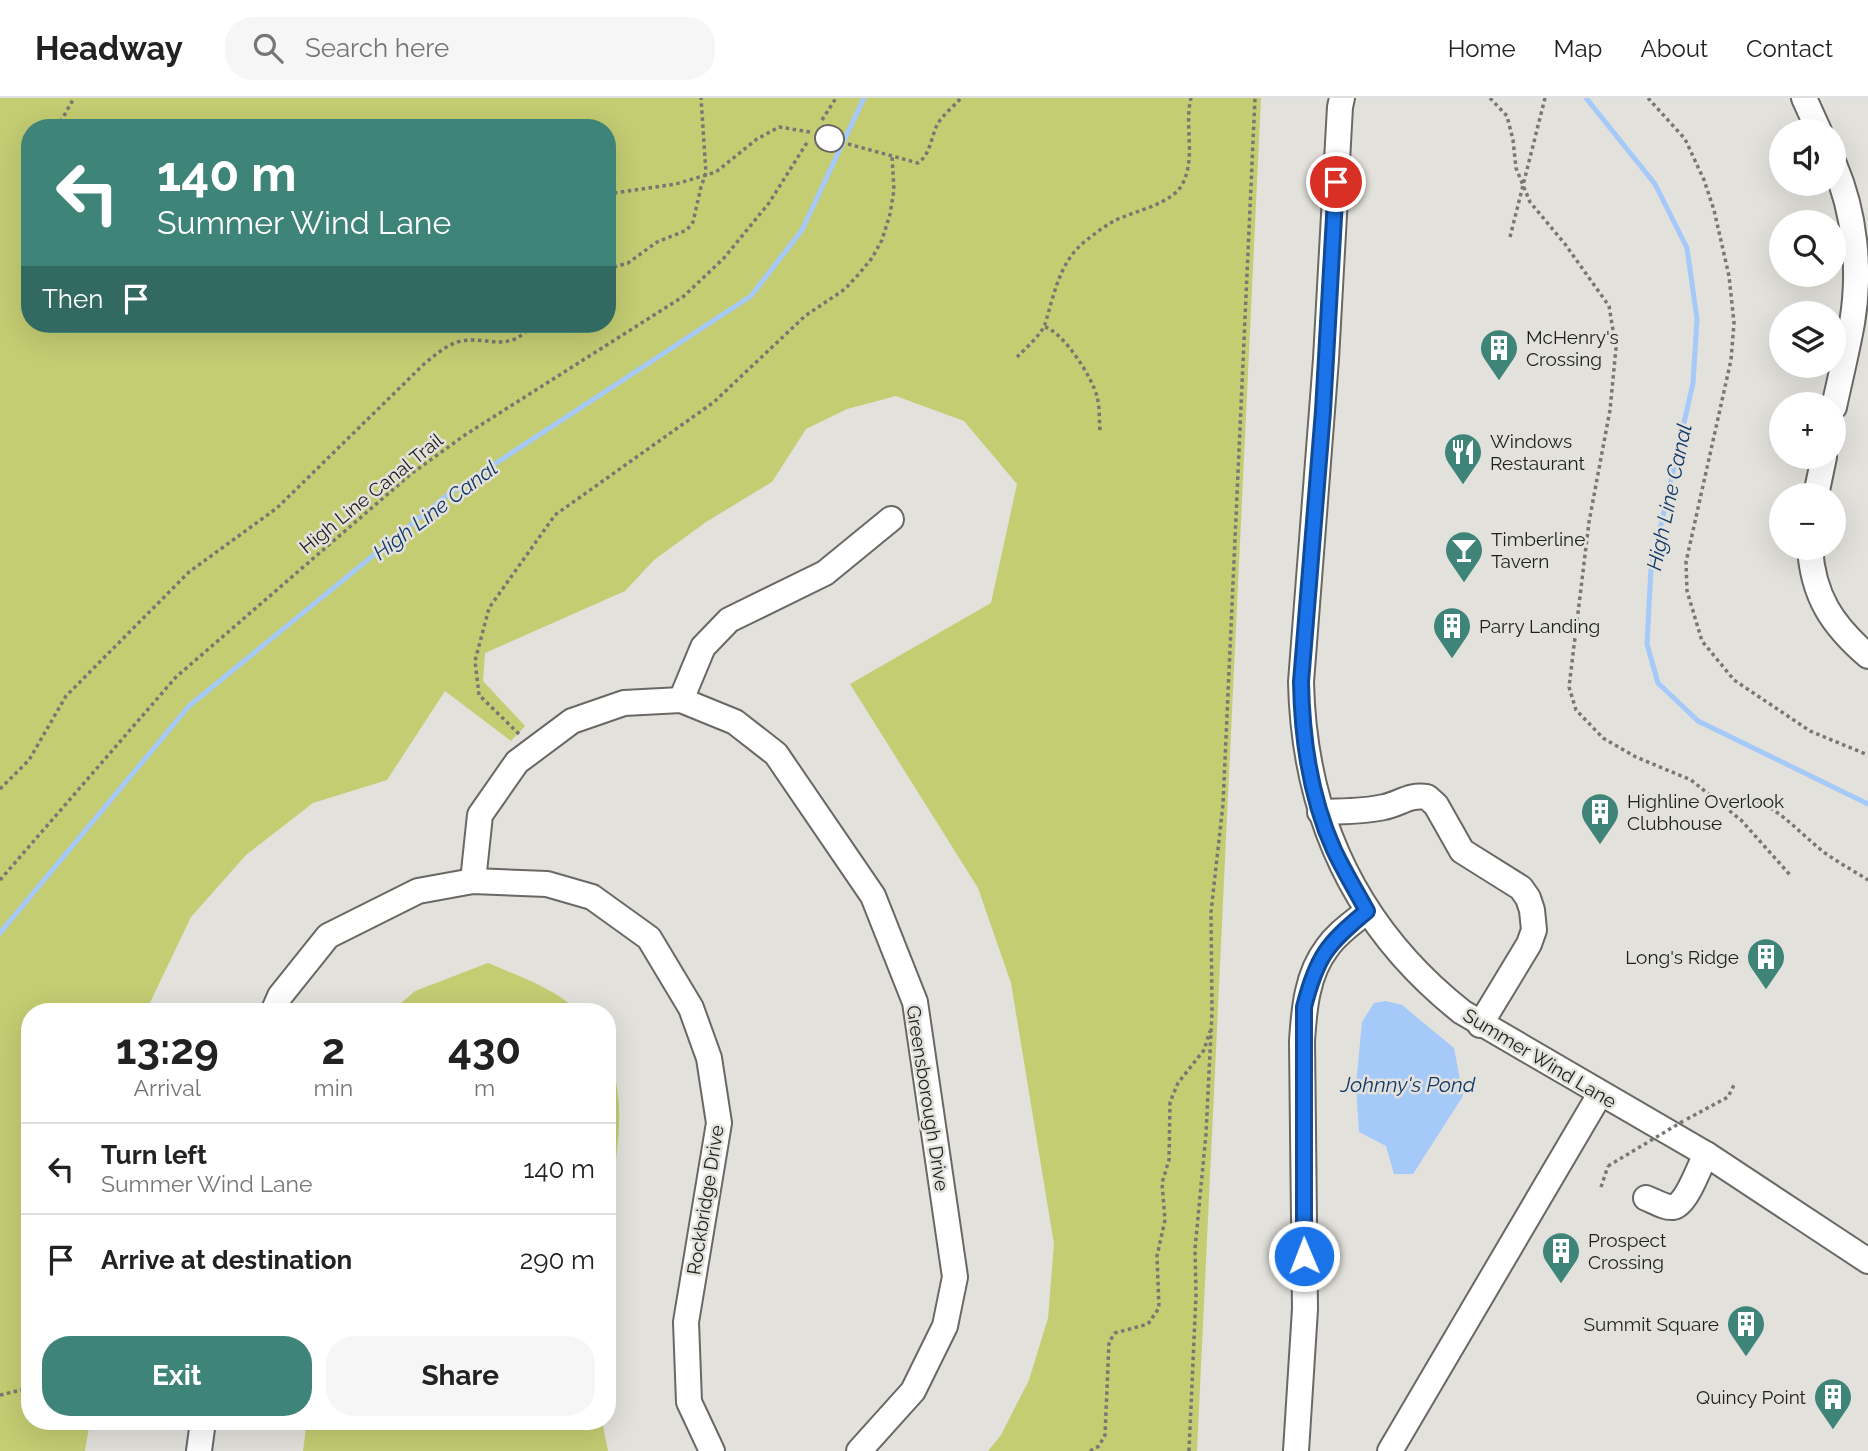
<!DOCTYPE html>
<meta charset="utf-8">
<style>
body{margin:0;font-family:Raleway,sans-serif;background:#f6f6f6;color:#222;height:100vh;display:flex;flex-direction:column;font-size:26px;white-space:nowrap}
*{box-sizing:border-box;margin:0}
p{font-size:23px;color:#767676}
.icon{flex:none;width:38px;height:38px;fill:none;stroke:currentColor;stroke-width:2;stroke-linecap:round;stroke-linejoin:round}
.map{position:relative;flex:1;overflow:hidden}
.details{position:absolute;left:21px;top:905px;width:595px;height:427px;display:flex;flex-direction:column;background:#fff;border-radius:28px;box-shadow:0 7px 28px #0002}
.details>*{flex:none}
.hud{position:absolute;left:21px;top:21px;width:595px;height:214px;border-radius:28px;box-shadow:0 7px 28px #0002;background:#3f8479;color:#fff;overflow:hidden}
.controls{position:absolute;left:1769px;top:21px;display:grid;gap:14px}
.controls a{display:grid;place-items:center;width:77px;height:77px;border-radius:50%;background:#fff;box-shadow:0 7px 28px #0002;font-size:35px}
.pin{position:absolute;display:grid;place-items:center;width:60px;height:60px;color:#fff;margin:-30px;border:4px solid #fff;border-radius:50%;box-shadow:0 2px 7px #0007}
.me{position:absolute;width:77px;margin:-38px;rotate:359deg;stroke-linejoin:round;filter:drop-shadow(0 0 5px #0008)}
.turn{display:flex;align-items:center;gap:24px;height:147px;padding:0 21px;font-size:32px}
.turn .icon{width:91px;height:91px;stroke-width:2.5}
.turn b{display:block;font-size:49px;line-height:60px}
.then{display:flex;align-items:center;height:66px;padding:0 21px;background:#0003;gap:14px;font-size:26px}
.eta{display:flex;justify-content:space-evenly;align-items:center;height:119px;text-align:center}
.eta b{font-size:42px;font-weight:700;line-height:49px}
.button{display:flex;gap:14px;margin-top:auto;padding:14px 21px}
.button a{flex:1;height:80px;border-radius:28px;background:#3f8479;color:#fff;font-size:28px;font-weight:700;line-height:80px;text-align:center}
.button a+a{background:#f6f6f6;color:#222}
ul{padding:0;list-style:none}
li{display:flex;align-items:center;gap:21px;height:91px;padding:0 21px;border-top:2px solid #e0e0e0}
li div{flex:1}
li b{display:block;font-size:26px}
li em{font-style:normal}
header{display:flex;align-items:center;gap:42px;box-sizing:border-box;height:98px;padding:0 35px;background:#fff;border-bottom:2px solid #e0e0e0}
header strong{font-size:33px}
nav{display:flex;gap:38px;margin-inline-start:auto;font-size:24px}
.search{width:490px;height:63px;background:#f6f6f6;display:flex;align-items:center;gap:18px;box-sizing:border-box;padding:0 24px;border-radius:28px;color:#767676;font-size:26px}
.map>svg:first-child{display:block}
</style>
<header>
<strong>Headway</strong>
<div class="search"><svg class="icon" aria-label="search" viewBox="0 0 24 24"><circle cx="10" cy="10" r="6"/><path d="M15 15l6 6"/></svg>Search here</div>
<nav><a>Home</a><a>Map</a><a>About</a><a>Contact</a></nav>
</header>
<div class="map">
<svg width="1868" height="1353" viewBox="0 0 1868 1353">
<rect width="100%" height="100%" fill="#e2e1db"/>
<g fill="#c4cd72" fill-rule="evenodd">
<path d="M0,0H1261L1197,1353H988L1001,1337L1029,1282L1048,1220L1054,1146L1011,885L978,790L850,586L991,505L1017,386L964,323L896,298L847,311L806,331L772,384L706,424L654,462L625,493L485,555L483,583L525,628L511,643L445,593L387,682L313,705L246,757L191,819L146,913L30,914V1323H90L85,1353H0ZM30,30H607V226H30Z"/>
<path d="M488,865C518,878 554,890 578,913H392L415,893Z"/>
<path d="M607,955C630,1007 615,1064 607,1119Z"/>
<path d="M307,1323H602L608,1353H303Z"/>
</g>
<path fill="#a5c9f8" d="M1386,903L1402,907L1454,950L1463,998L1413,1076H1394L1386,1048L1359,1034L1356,987L1362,924L1374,905Z"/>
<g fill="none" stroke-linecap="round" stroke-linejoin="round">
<g stroke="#a5c9f8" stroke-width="5">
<path d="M1586,0L1655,86L1687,150L1697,221L1693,285L1651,471L1647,546L1658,585L1698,623L1868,706"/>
<path d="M0,835L189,608L446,398L751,198L802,132L864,0"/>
</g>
<defs>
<g id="minor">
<path d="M1342,0L1340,9L1326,261L1301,584C1304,718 1356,830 1462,914L1706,1056L1868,1163"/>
<path d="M1804,0L1819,33"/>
<path d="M828,40L831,41"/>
<path d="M1834,66C1855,115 1861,172 1852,225C1847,253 1840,281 1834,309"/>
<path d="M1816,397L1824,359"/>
<path d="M1810,450C1813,498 1832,527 1868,558"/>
<path d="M681,602L703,549L729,522L825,475L891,421"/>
<path d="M1320,714C1341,713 1363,714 1384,709C1400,706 1409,696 1427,699L1436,707L1462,753L1521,790L1528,800L1532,812L1534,832L1529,846L1480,927"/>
<path d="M473,783L480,717L517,664L572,623L624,605L681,602L735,624L776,656L873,798L915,904L955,1179L945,1228L913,1293L859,1353"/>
<path d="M273,914L280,898L328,838L418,793L473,783L547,786L592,799L649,840L691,910L709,960L719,1025L686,1224L689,1304L712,1353"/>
<path d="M1646,1100C1654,1103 1665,1110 1673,1109C1686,1108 1700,1067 1706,1056"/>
<path d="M199,1353L203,1323"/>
<path d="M1296,1353L1305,1211L1302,943C1304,911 1307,876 1327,850C1337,835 1353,825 1367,813"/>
<path d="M1390,1353L1600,996"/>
</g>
</defs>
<use href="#minor" stroke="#6a6864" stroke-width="28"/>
<g stroke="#787773" stroke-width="3.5" stroke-dasharray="3.5 3.5" stroke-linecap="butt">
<path d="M1490,0L1507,18L1513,42L1516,70L1530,104L1565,146L1609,208L1616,250L1610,312L1589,424L1569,589L1576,612L1603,640L1636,659L1691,682L1741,722L1791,778"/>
<path d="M1648,0L1685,41L1704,82L1714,112L1729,178L1734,225L1731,262L1686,464L1687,493L1702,543L1734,582L1810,633L1868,657"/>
<path d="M822,22L836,0"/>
<path d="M57,30L74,0"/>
<path d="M848,46L918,65C931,56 931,38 938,25C944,16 954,8 961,0"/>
<path d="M30,76C22,87 23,95 30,106"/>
<path d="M607,96L676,86L716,74L757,41L779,29L810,34"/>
<path d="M607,171L628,165L657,144L687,132L693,124L701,89L706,75L701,0"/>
<path d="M1045,229C1063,234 1093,280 1097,299C1100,309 1099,322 1100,333"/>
<path d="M1017,259C1026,250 1041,237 1045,226C1054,197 1059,166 1083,145C1093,137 1103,129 1114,123C1135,112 1172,107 1183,85C1196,58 1184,28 1191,0"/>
<path d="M519,636L479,597L475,563L489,510L555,417L714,304L805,218L845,191L858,177L872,160L882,142L890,116L894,92L892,58"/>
<path d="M0,691L29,662L66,598L189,474L277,410L423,267C435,257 446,247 461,243C488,238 511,256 532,226"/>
<path d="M1725,709L1749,700C1780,710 1799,735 1825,755C1839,765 1854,773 1868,782"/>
<path d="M0,782L176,579L411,376L465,337L684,198L724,160L769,105L808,43"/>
<path d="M1687,1021L1728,999L1734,987"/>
<path d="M1601,1089L1608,1068"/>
<path d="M0,1297L30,1290"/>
<path d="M1090,1353L1099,1348L1105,1337L1109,1244L1115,1235L1148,1226L1159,1210L1157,1158L1165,1122L1162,1085L1169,1062L1170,1004L1178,985L1204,952L1210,933"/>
<path d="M1189,1353L1196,1197L1195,1151L1206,1036L1212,914L1211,814L1223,706L1255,0"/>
</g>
<use href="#minor" stroke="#fff" stroke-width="24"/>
<g stroke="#787773" stroke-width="3.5" stroke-dasharray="3.5 3.5" stroke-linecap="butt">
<path d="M1510,139L1545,0"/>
<path d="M1608,1068L1685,1022"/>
</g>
</g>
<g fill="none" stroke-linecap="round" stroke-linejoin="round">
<defs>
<path id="route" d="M1304,1158V909C1317,858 1327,846 1367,813C1356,793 1344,773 1334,752C1310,699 1302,641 1301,584L1323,313L1336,84"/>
</defs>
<use href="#route" stroke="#114b97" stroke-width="18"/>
<use href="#route" stroke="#1a73e8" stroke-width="12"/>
</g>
<defs>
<symbol id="building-pin" viewBox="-11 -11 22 30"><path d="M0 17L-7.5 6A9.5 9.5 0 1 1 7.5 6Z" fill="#3f8479" stroke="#e2e1db"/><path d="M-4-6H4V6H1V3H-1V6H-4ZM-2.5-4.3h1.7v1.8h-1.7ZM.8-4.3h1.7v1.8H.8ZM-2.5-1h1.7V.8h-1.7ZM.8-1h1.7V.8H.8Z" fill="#fff"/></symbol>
<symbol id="restaurant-pin" viewBox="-11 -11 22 30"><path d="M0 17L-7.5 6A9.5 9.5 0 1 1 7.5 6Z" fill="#3f8479" stroke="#e2e1db"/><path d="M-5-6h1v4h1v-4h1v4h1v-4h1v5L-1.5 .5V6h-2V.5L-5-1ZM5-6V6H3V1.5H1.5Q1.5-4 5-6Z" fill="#fff"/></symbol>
<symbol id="bar-pin" viewBox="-11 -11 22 30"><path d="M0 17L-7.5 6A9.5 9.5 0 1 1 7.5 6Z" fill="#3f8479" stroke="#e2e1db"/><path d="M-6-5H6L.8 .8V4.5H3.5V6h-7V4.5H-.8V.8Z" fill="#fff"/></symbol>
</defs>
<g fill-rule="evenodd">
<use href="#building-pin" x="1477" y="228" width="44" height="60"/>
<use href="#restaurant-pin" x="1441" y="332" width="44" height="60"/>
<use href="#bar-pin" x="1442" y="430" width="44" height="60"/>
<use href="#building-pin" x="1430" y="506" width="44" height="60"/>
<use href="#building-pin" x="1578" y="692" width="44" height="60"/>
<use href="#building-pin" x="1744" y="837" width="44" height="60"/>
<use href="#building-pin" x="1539" y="1131" width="44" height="60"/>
<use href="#building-pin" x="1724" y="1204" width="44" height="60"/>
<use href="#building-pin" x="1811" y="1277" width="44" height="60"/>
</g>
<g text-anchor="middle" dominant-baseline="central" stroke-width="5" stroke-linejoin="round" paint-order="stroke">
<g font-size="19" fill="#1f1f1d" stroke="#e2e1db" text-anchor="start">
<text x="1526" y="239">McHenry's<tspan x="1526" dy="22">Crossing</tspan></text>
<text x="1490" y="343">Windows<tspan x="1490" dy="22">Restaurant</tspan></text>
<text x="1491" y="441">Timberline<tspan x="1491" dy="22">Tavern</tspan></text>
<text x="1479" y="528">Parry Landing</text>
<text x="1627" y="703">Highline Overlook<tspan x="1627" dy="22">Clubhouse</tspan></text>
<text x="1739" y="859" text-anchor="end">Long's Ridge</text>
<text x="1588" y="1142">Prospect<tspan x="1588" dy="22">Crossing</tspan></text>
<text x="1719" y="1226" text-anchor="end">Summit Square</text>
<text x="1806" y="1299" text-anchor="end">Quincy Point</text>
</g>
<g font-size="19" fill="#1f1f1d" stroke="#e2e1db">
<text transform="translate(371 395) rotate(-39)">High Line Canal Trail</text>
<text transform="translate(1540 960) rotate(31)">Summer Wind Lane</text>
<text transform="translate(928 1000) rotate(81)">Greensborough Drive</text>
<text transform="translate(705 1102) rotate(-81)">Rockbridge Drive</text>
</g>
<g font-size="21" font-style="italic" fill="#113868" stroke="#e2e1db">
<text transform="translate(1669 399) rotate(-78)">High Line Canal</text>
<text transform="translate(435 412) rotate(-37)">High Line Canal</text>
<text x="1408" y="986">Johnny's Pond</text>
</g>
</g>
</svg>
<div class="controls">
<a><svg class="icon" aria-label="sound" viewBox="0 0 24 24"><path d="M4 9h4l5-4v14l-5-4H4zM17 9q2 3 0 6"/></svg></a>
<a><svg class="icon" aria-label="search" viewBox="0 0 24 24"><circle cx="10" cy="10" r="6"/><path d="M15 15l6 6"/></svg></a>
<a><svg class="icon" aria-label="layers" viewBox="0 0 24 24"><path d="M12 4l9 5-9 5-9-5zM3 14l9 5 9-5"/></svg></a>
<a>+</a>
<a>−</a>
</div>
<div class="pin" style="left:1336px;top:84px;background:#d93025"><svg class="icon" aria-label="arrive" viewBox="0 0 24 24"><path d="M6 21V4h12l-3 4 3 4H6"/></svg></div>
<svg class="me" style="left:1304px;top:1158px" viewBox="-20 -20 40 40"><circle r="17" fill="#1a73e8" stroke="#fff" stroke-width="3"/><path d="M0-11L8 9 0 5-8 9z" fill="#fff"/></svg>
<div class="hud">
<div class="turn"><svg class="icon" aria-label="left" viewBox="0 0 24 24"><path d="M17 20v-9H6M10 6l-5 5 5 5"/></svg><div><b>140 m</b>Summer Wind Lane</div></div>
<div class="then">Then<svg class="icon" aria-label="arrive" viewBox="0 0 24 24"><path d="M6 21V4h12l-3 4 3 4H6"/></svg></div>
</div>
<section class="details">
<div class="eta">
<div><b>13:29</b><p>Arrival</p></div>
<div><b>2</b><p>min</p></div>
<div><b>430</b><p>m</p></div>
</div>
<ul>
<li><svg class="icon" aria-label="left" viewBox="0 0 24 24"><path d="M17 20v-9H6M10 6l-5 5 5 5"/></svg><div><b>Turn left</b><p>Summer Wind Lane</p></div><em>140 m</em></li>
<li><svg class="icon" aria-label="arrive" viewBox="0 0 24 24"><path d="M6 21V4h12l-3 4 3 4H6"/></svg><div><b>Arrive at destination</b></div><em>290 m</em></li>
</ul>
<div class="button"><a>Exit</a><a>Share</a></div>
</section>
</div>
